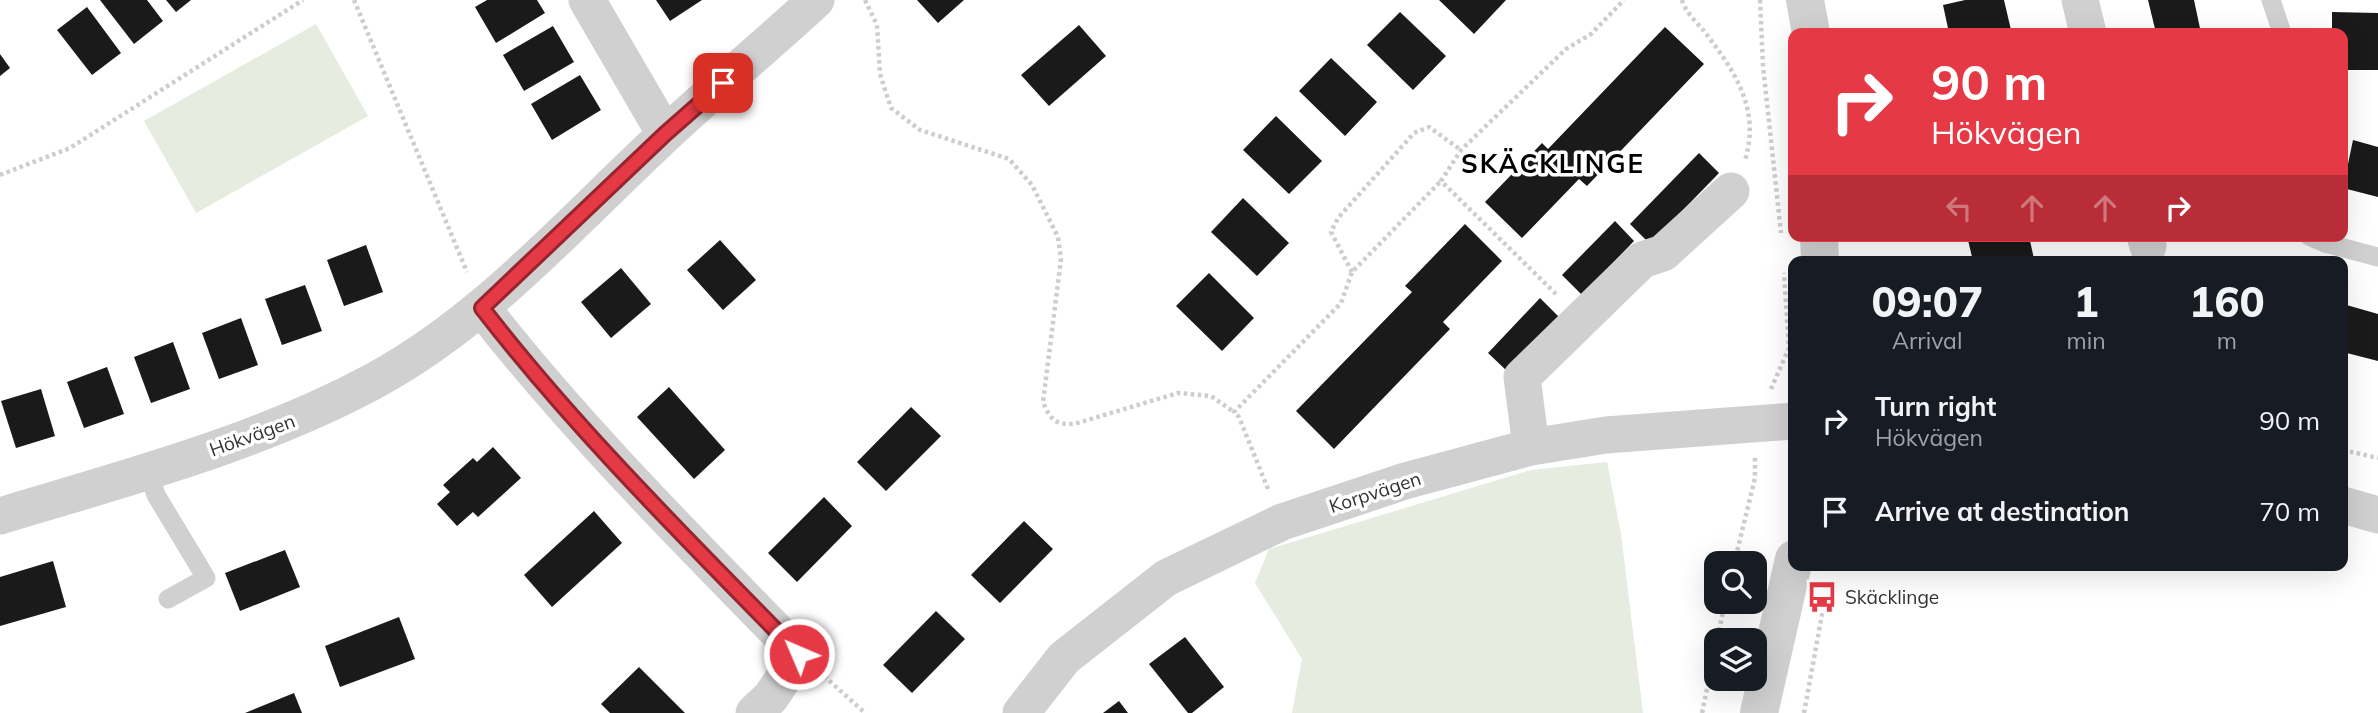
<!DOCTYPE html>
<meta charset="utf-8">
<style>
body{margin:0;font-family:Mulish,sans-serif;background:#20242c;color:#f1f3f6;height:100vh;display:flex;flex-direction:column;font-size:26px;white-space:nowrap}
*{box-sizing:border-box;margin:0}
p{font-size:23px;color:#9ea1a6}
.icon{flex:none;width:38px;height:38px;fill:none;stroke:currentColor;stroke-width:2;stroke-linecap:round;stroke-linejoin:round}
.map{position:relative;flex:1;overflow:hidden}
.drawer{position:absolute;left:1788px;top:256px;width:560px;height:315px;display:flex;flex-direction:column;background:#171b24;border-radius:14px;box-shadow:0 7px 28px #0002}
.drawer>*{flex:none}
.hud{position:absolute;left:1788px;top:28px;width:560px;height:214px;border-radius:14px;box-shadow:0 7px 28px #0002;background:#e63946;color:#fff;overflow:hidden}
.buttons{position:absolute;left:1704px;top:551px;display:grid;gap:14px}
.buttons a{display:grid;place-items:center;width:63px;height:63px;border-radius:14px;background:#171b24;box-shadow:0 7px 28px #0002;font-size:35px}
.pin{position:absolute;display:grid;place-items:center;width:60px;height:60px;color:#fff;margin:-30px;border-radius:14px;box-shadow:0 4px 10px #0006}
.me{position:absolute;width:77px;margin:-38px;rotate:315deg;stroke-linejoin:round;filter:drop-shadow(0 0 5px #0008)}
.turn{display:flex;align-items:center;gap:24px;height:147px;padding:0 28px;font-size:32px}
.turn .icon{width:91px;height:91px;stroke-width:2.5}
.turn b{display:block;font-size:49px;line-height:60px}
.lanes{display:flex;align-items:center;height:66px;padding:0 28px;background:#0003;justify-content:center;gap:35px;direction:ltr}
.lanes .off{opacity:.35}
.eta{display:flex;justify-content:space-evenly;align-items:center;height:119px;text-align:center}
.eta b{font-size:42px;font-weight:800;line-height:49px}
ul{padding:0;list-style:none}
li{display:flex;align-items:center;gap:21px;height:91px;padding:0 28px}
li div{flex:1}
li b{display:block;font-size:26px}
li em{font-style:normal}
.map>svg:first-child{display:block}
</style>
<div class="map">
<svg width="2378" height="713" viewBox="0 0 2378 713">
<rect width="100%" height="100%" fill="#fff"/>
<g fill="#e6ecdf">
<path d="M316,24L368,116L196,213L144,121Z"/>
<path d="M1607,462L1621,534L1643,713H1292L1302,659L1255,583L1269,549L1531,470Z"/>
</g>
<g fill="#1a1a1a">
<path d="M100,0H147L163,21L134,44Z"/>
<path d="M166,0H191L176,12Z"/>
<path d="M487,0H537L545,13L496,43L475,7Z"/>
<path d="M656,0H702L670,21Z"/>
<path d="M917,0H964L938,23Z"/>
<path d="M1439,0H1506L1474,34Z"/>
<path d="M1965,0H2004L2011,30L1999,33H1949L1943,5Z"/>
<path d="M2148,0H2194L2201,33H2156Z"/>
<path d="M87,7L121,53L92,75L57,30Z"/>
<path d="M1400,12L1446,56L1413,90L1367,45Z"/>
<path d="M2332,12L2378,13V70H2343V33H2332Z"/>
<path d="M1079,25L1106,56L1049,106L1021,75Z"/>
<path d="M553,26L574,62L524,91L503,55Z"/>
<path d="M1665,27L1704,64L1587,186L1579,179L1522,238L1485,202L1542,143L1548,149Z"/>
<path d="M0,54L10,68L0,76Z"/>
<path d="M1331,58L1377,102L1345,136L1299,91Z"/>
<path d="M580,75L601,110L552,140L531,104Z"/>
<path d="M1276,116L1322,161L1289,194L1243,150Z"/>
<path d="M2353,140L2378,147V197L2343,188Z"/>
<path d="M1699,153L1719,173L1650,244L1630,224Z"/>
<path d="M1243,198L1289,243L1257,276L1211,232Z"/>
<path d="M1615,221L1634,241L1582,295L1562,275Z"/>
<path d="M1465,224L1502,261L1443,322L1450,329L1334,449L1296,411L1412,292L1405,286Z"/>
<path d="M1967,236H2029L2034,259L1973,261Z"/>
<path d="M720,240L756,280L723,310L687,270Z"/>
<path d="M366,245L383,292L344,306L327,260Z"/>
<path d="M621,268L651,304L611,338L581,302Z"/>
<path d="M1209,273L1254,318L1222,351L1176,306Z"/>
<path d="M305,285L322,331L282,345L265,299Z"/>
<path d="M1540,298L1560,318L1508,372L1488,353Z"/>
<path d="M2343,304L2378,314V361L2343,352Z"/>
<path d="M241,318L258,365L219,379L202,333Z"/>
<path d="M173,342L190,389L151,403L134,357Z"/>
<path d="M107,367L124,414L84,428L67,382Z"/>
<path d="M669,387L725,450L694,479L637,417Z"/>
<path d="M41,389L55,436L16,448L1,401Z"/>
<path d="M911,407L941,436L886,491L857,462Z"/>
<path d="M493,447L521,478L478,517L473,512L457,526L437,504L450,492L443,485L473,458L477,462Z"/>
<path d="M824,497L852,526L797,582L768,553Z"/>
<path d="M594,511L622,543L552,607L524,575Z"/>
<path d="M1024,521L1053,549L1000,603L971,575Z"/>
<path d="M285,550L300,587L240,611L225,573Z"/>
<path d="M53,561L66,607L0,626V577Z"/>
<path d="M936,611L965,639L912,693L883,665Z"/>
<path d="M399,617L415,659L340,687L325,646Z"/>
<path d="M1185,637L1224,687L1192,713H1188L1149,664Z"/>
<path d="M639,667L685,713H610L601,704Z"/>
<path d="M294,693L302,713H245Z"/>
<path d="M1119,701L1128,713H1103Z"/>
</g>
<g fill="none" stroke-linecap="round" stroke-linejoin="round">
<g stroke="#cdcdcd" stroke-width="4.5" stroke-dasharray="3.5 3.5" stroke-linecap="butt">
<path d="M354,0L467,272"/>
<path d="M865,0L877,25L880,74L891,108L920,130L1009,159L1032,185L1058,237L1061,259L1043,402C1050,419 1055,425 1074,424L1178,393L1211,396L1234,412"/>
<path d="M1682,0C1685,11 1696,22 1704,31C1734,70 1761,109 1745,160"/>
<path d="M1760,0L1763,66L1781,233"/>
<path d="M0,175L70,148L303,0"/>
<path d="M1352,272L1331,232L1338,218L1414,133L1429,127L1461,150"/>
<path d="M1556,294L1441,181L1461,150L1566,49L1591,34L1624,0"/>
<path d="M1771,389L1789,348L1784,273"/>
<path d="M2343,450L2378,458"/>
<path d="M1268,489L1239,417L1234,412L1341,303L1352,272L1441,181"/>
<path d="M1734,564L1755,478V458"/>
<path d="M824,676L865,713"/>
<path d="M1702,713L1725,602"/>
<path d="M1804,713L1825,598"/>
</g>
<g stroke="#d0d0d0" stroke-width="19">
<path d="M2271,0L2282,33"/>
<path d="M2309,236L2325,243L2378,257"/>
<path d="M148,471L156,495L206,578L168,599"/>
</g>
<g stroke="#d0d0d0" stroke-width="37">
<path d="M587,0L665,134"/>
<path d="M2080,0L2088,33"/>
<path d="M2145,236L2148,246"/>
<path d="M482,308C578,431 690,542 799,654L771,697L754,713"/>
<path d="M1531,447L1522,377L1642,260L1663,253L1731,191"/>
<path d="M2343,505L2378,515"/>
<path d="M0,516C126,478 256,444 372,382C480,324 563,231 651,148C704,97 762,50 816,0"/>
<path d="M1021,713L1064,658L1166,578L1282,522L1405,481L1531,447L1606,435L1794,421"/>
</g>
<g stroke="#d0d0d0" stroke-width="38">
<path d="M1805,0L1811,33"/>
<path d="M1819,236L1820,261"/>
<path d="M1759,713L1794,559"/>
</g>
</g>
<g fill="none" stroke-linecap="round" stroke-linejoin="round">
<defs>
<path id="route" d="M723,83L665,134L482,308C578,432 690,542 799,654"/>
</defs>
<use href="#route" stroke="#96252e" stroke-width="18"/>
<use href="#route" stroke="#e63946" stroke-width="12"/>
</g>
<defs>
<symbol id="bus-bare" viewBox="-9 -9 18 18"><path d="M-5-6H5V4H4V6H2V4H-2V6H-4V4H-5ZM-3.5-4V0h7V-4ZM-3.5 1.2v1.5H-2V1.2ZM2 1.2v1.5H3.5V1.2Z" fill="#e63946" stroke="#fff" stroke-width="2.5" paint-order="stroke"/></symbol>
</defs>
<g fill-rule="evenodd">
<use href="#bus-bare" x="1800" y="575" width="44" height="44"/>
</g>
<g text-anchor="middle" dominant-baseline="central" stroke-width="7" stroke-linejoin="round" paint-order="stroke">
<g font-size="19" fill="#333" stroke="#fff">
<text transform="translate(252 435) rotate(-20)">Hökvägen</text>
<text transform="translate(1375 492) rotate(-18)">Korpvägen</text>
</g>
<g font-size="19" fill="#333" stroke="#fff" text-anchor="start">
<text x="1845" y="597">Skäcklinge</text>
</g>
<g font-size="26" font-weight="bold" letter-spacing="2" fill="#000" stroke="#fff">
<text x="1553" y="163">SKÄCKLINGE</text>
</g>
</g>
</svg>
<div class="buttons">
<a><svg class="icon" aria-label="search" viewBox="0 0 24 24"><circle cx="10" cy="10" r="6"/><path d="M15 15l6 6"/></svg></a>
<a><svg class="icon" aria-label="layers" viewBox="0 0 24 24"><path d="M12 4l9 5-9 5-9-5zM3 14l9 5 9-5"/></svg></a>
</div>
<div class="pin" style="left:723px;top:83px;background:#d93025"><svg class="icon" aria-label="arrive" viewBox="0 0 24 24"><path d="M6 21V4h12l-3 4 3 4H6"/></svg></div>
<svg class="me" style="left:799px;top:654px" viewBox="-20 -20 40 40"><circle r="17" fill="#e63946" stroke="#fff" stroke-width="3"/><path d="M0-11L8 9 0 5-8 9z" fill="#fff"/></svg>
<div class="hud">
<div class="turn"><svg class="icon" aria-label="right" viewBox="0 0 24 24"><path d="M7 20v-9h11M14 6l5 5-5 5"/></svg><div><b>90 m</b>Hökvägen</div></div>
<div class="lanes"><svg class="icon off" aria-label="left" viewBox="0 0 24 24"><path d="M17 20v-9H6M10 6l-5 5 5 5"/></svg><svg class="icon off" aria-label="ahead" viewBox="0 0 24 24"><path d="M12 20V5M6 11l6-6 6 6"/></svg><svg class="icon off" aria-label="ahead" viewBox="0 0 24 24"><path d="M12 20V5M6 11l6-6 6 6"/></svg><svg class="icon" aria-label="right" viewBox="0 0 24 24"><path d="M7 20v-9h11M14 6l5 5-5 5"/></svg></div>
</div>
<section class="drawer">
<div class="eta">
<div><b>09:07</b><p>Arrival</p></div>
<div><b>1</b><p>min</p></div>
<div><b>160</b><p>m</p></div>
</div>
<ul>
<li><svg class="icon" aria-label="right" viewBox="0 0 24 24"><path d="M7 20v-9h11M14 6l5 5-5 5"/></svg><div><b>Turn right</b><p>Hökvägen</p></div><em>90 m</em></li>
<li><svg class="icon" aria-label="arrive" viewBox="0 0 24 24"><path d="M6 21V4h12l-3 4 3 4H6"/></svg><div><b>Arrive at destination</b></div><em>70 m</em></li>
</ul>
</section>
</div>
